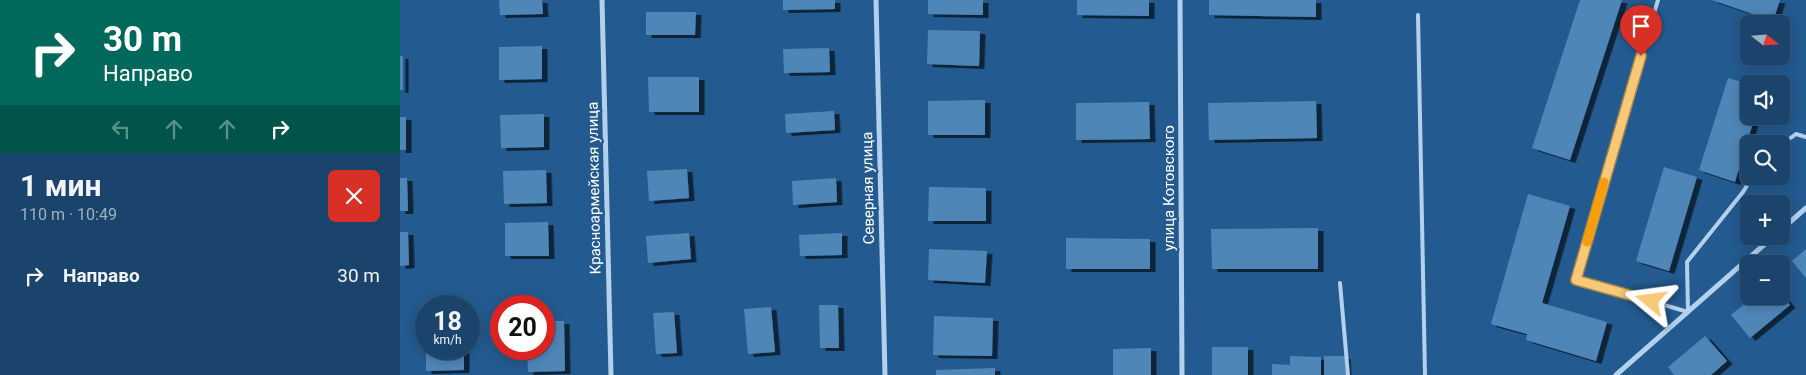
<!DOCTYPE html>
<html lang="ru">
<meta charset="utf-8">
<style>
body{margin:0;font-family:Roboto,sans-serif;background:#234b71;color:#f1f3f6;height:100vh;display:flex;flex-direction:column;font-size:19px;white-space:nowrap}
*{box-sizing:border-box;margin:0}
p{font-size:16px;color:#9fb0c1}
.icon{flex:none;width:28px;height:28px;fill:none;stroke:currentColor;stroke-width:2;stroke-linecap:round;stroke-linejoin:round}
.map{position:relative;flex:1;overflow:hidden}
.drawer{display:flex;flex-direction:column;background:#1a446b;width:400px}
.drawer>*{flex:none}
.top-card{background:#00695c;color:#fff;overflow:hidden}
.needle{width:32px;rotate:107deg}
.fabs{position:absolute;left:1340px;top:15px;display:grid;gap:10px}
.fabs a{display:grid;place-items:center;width:50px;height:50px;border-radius:8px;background:#1a446b;box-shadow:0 2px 12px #0003,0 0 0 1px #385c7e;font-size:25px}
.speed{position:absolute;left:15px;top:295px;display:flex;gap:10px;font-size:25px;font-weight:700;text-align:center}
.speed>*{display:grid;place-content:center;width:65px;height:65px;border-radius:50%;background:#1a446b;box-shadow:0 2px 12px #0003,0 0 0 1px #385c7e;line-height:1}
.speed small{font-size:12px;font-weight:400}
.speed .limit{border:8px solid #d22;background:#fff;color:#111}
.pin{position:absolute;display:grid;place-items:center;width:42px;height:42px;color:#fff;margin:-51px -21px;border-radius:50% 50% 50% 0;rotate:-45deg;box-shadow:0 0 5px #0007}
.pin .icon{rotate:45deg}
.me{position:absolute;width:55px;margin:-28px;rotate:286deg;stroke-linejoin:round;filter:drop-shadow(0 0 4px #0008)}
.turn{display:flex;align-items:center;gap:18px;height:105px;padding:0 20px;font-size:22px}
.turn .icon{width:65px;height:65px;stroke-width:2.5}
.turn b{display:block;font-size:35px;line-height:42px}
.lanes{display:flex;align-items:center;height:48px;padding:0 20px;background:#0003;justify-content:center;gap:25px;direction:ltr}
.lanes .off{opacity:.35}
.round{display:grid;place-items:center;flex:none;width:52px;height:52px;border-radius:8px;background:#234b71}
.overview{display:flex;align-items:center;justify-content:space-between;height:85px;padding:0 20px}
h1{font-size:30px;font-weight:700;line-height:38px}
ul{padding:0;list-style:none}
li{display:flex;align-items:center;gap:15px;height:75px;padding:0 20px}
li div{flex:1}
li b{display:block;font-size:19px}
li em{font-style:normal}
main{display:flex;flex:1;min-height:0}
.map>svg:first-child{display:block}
</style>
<main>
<section class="drawer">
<div class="top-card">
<div class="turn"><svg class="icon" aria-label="right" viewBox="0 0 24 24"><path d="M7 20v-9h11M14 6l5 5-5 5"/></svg><div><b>30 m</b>Направо</div></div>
<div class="lanes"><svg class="icon off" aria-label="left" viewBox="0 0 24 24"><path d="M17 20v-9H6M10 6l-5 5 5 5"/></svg><svg class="icon off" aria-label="ahead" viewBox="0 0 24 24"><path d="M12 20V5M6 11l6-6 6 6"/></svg><svg class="icon off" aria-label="ahead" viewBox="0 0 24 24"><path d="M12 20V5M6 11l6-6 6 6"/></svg><svg class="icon" aria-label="right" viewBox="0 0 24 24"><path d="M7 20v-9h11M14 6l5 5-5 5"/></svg></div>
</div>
<div class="overview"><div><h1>1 мин</h1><p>110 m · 10:49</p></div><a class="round" style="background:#d93025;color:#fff"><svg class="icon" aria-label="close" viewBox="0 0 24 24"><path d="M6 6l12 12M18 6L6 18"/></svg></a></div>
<ul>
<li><svg class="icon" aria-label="right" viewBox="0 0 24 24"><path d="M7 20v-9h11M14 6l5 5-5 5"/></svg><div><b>Направо</b></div><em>30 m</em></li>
</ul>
</section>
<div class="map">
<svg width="1406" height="375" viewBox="0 0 1406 375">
<defs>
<filter id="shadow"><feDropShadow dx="5.5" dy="3" stdDeviation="0" flood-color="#0009"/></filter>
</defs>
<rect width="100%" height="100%" fill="#235a8f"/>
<g fill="#5086b8" filter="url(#shadow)">
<path d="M99,0H142L143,14L100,15Z"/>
<path d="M383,0H435V9L383,10Z"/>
<path d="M528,0H583V15L528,14Z"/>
<path d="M677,0H749V16L677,15Z"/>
<path d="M809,0H916V17L809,15Z"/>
<path d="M1180,0H1222L1170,160L1132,148Z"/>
<path d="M1312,0H1380L1373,21Z"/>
<path d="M246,12H296L295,35H246Z"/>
<path d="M528,30L580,31L579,66L527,64Z"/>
<path d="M142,46V79L99,80V47Z"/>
<path d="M429,48L430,72L384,73L383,49Z"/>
<rect x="0" y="56" width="3" height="34"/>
<path d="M248,77H299V112H249Z"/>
<path d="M1328,78L1349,84V116H1355L1335,182L1299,170Z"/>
<path d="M585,100V135H528V101Z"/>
<path d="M916,101L917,138L809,140L808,103Z"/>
<path d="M749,102L750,139L676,140V103Z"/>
<path d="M434,111L435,130L386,133L385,114Z"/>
<path d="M144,114V147L101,148L100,115Z"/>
<rect x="0" y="117" width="6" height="33"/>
<path d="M1264,167L1297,177L1269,271L1236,261Z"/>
<path d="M287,169L289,198L249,201L247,171Z"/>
<path d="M146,170L147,203L104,204L103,171Z"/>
<path d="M0,178H7L8,211H0Z"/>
<path d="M436,178L437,202L393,205L392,181Z"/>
<path d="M529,187L586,188V221H528Z"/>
<path d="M1128,194L1170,206L1142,303L1207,322L1196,361L1126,340L1127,334L1091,324Z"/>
<path d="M148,222L149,256H105V223Z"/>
<path d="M918,228V269H812L811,229Z"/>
<path d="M0,232H8L9,265L0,266Z"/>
<path d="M289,233L291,259L248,263L246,236Z"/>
<path d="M442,233V255L400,256L399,235Z"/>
<path d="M666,238L750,239V269H666Z"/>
<path d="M529,249L587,251L585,283L528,280Z"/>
<path d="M1406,249V278L1392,261Z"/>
<path d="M1381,294L1390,305L1350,338L1331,315L1354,296H1381Z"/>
<path d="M419,305H438L439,348H420Z"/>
<path d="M371,307L375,352L348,354L344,309Z"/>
<path d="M274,312L277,353L256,354L253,313Z"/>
<path d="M534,316L593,318L592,356L533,355Z"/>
<path d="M144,321H164L165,371L128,372L127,349H144Z"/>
<path d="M1305,336L1327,361L1311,375H1274L1268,367Z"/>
<rect x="812" y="347" width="36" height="28"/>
<path d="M751,348V375H713V349Z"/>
<path d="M26,349H64V370L26,371Z"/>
<path d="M890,356L921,357V375H872V364L890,365Z"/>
<path d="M924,356H945L946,375H924Z"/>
<path d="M595,368V375H536V370Z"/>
</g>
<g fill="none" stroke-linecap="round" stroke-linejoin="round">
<g stroke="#b3d1ec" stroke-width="4">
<path d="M1258,0L1176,279L1288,312L1287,262L1343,192L1353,176"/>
<path d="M1018,15L1025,375"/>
<path d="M1381,145L1396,134L1406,137"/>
<path d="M940,283L948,375"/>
</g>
<g stroke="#b3d1ec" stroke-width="5">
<path d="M202,0L211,375"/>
<path d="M476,0L485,375"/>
<path d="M780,0L782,375"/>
<path d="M1381,230L1406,208"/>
<path d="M1216,375L1374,236"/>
</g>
</g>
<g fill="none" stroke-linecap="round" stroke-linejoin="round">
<defs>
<path id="route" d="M1241,56L1176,280L1251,301"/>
</defs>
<use href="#route" stroke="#a1824c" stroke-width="12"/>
<use href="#route" stroke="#f7c875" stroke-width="9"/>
<path stroke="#f59e0b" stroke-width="9" d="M1187,242L1204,182"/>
</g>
<g text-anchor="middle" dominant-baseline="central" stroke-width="5" stroke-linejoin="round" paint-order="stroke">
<g font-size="15" fill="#fff" stroke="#235a8f">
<text transform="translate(194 188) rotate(-91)">Красноармейская улица</text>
<text transform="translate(468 188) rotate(-91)">Северная улица</text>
<text transform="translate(769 188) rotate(-90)">улица Котовского</text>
</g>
</g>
</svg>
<div class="fabs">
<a><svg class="needle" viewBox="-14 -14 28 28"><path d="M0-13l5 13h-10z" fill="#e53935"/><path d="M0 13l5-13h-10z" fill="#9fb0c1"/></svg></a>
<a><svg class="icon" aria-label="sound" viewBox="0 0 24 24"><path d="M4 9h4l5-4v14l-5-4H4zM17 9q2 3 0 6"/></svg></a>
<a><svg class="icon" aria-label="search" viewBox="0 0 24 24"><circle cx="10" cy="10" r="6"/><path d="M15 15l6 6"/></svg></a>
<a>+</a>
<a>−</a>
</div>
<div class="speed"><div>18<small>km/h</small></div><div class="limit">20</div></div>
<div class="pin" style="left:1241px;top:56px;background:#d93025"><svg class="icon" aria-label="arrive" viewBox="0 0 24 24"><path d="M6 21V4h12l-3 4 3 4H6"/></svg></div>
<svg class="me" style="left:1251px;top:301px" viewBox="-20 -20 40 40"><path d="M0-17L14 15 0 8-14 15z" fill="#f7c875" stroke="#fff" stroke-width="4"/></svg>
</div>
</main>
